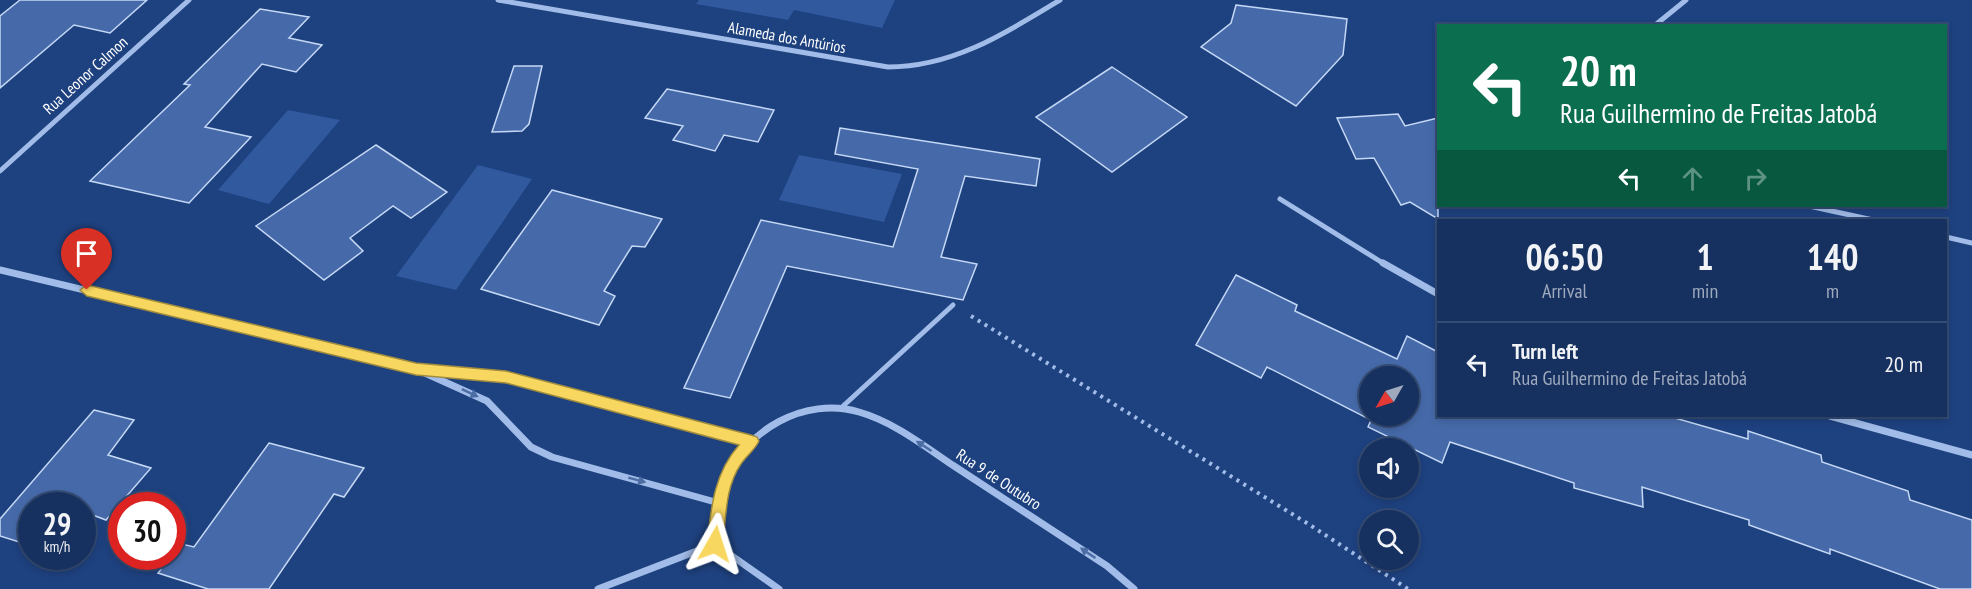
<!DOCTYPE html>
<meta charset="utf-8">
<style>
body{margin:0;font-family:"PT Sans Narrow",sans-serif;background:#233d68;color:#f1f3f6;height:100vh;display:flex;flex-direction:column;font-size:22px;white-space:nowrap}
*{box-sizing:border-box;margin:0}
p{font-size:20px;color:#9ea9bd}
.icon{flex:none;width:33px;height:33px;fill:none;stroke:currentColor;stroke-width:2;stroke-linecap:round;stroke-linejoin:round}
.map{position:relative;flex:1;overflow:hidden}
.panel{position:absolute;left:1437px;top:219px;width:510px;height:198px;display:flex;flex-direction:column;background:#16315f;border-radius:0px;box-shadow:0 3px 9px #0003,0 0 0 2px #354c74}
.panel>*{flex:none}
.banner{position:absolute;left:1437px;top:24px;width:510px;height:183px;border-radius:0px;box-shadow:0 3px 9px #0003,0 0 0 2px #354c74;background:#0b6e4f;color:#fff;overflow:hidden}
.needle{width:39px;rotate:231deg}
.buttons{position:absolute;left:1359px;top:366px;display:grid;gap:12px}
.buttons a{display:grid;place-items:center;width:60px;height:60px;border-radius:50%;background:#16315f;box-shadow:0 3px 9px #0003,0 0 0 2px #354c74;font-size:30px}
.speed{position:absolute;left:18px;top:492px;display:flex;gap:12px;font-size:30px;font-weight:700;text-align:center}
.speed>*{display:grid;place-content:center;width:78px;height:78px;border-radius:50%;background:#16315f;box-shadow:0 3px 9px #0003,0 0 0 2px #354c74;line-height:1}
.speed small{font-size:15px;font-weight:400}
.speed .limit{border:9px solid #d22;background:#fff;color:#111}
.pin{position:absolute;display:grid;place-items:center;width:51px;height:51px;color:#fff;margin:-62px -26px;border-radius:50% 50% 50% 0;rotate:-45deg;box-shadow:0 0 6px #0007}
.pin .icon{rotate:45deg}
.me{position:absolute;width:66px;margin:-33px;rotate:6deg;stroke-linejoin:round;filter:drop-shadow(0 0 4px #0008)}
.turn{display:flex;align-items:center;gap:21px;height:126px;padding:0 24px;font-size:27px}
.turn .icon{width:78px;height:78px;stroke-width:2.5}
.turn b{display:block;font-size:42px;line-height:51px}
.lanes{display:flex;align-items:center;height:57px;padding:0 24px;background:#0003;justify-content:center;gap:30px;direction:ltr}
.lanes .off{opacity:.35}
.eta{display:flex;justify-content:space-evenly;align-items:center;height:102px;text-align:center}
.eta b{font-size:36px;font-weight:600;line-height:42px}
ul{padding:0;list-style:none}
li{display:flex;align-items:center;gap:18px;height:84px;padding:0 24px;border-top:2px solid #354c74}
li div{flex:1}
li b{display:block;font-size:22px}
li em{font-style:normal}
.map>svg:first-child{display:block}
</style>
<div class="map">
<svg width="1972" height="589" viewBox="0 0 1972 589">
<rect width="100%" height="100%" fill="#1e417f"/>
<g fill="#30599e">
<path d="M699,0H895L882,28L794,10L788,20L696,4Z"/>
<path d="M288,110L340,120L269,204L218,190Z"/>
<path d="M799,155L902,174L884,222L779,200Z"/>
<path d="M478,165L532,179L456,290L396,276Z"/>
</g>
<g fill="#466aa9" stroke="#c5d8f6" stroke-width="1.5" fill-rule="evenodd">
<path d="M20,0H147L110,33L74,25L0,88V16Z"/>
<path d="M1236,5L1347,19L1343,55L1296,106L1201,47L1231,23Z"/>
<path d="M260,9L309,17L289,38L322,45L296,72L262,64L205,127L251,137L189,203L90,181L190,85L184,84Z"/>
<path d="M514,66H542L529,124L522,131L492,132Z"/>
<path d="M1112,67L1187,117L1112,172L1036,117Z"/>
<path d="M667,89L774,110L758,142L724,135L715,151L673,140L683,126L645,118Z"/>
<path d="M1398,114L1405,126L1438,118V219L1410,202L1401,205L1374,158L1356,159L1337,118Z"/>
<path d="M840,128L1040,159L1036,186L965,176L941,257L977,264L963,300L787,266L730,398L684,388L761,220L893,247L918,169L835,154Z"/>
<path d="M376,145L447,192L411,218L393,206L350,238L363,251L324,280L256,226Z"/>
<path d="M552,190L662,219L645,247L632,246L604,291L615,296L599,325L481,289Z"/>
<path d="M1236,275L1297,305L1295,311L1397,359L1407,336L1438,352V416H1668L1748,439V431L1821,455L1822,462L1908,491L1910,500L1972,520V589H1940L1830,549V554L1749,525V520L1642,487L1643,507L1574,488V483L1450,442L1442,463L1368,427L1371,420L1267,367L1261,378L1196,345ZM1370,376H1408V416H1370Z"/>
<path d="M94,410L134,420L108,455L151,468L106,520L82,511V506H32V546L0,536V519Z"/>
<path d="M269,443L364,468L344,497L334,494L269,589H208L158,573L182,544L194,547Z"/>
</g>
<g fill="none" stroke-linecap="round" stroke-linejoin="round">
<path stroke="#a1bce8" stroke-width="4" stroke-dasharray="3 5" stroke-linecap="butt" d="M971,316L1310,525L1408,589"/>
<path stroke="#a1bce8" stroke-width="5" d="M841,408L953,305"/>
<g stroke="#a1bce8" stroke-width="5">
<path d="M498,0L888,67C953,67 1006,33 1060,0"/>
<path d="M1654,26L1686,0"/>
<path d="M0,171L189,0"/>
<path d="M1280,199L1386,265"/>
<path d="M1809,206L1873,220"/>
<path d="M1946,237L1972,243"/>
</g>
<g stroke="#a1bce8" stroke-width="7">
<path d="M1383,263L1438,294"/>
<path d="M0,270L416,369L487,401L531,447L552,457L719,503"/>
<path d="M421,370L506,377L751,441"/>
<path d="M1830,416L1972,455"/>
<path d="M715,544C717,523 717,500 725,481C745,430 805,396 859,412C894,422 924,446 954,466C1005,499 1056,533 1107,566L1134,589"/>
<path d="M715,544L779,589"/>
<path d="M598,589L715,544"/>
</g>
</g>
<defs><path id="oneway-solid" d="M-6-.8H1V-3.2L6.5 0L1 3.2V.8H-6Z" transform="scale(1.5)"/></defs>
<g fill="#4c6ca4">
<use href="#oneway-solid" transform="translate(470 393) rotate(25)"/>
<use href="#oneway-solid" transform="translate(924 446) rotate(-147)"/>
<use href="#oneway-solid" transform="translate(637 480) rotate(15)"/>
<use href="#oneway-solid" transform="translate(1088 553) rotate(-146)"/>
</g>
<path fill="#f8d760" stroke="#a18c3e" stroke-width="1.5" d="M87,285L416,363L506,371L751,435L757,437L759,441C755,450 746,456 741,464C725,487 726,518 723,544L721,550L715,552L710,550L707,544C711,508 714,473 739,445L506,383L416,375L87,296L80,290Z"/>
<g text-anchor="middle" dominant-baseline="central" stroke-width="4.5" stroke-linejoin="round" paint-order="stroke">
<g font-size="16" fill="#fff" stroke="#1e417f">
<text transform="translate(787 37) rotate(10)">Alameda dos Antúrios</text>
<text transform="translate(85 75) rotate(-42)">Rua Leonor Calmon</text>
<text transform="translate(999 479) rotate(33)">Rua 9 de Outubro</text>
</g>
</g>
</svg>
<div class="buttons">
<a><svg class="needle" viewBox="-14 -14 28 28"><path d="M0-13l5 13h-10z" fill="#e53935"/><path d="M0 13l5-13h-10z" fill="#9ea9bd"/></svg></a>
<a><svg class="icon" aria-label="sound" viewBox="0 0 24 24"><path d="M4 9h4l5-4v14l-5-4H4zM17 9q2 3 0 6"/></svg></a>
<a><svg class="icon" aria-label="search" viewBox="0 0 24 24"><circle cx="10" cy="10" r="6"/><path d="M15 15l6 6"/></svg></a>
</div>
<div class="speed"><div>29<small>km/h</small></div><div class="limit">30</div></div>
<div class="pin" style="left:87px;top:290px;background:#d93025"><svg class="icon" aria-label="arrive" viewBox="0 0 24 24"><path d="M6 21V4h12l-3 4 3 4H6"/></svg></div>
<svg class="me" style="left:715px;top:544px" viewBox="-20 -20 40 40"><path d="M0-17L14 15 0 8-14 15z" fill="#f8d760" stroke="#fff" stroke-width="4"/></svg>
<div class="banner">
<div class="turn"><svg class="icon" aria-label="left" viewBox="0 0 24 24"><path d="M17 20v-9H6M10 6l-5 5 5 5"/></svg><div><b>20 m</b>Rua Guilhermino de Freitas Jatobá</div></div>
<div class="lanes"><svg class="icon" aria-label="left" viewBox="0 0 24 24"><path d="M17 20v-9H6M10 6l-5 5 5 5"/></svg><svg class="icon off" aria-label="ahead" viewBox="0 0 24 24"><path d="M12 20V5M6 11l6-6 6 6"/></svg><svg class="icon off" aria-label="right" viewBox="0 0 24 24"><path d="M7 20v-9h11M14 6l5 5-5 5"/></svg></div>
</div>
<section class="panel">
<div class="eta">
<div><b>06:50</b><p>Arrival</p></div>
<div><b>1</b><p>min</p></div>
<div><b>140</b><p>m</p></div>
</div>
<ul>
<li><svg class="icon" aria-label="left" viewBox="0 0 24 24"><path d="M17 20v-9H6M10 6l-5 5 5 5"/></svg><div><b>Turn left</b><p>Rua Guilhermino de Freitas Jatobá</p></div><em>20 m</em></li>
</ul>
</section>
</div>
